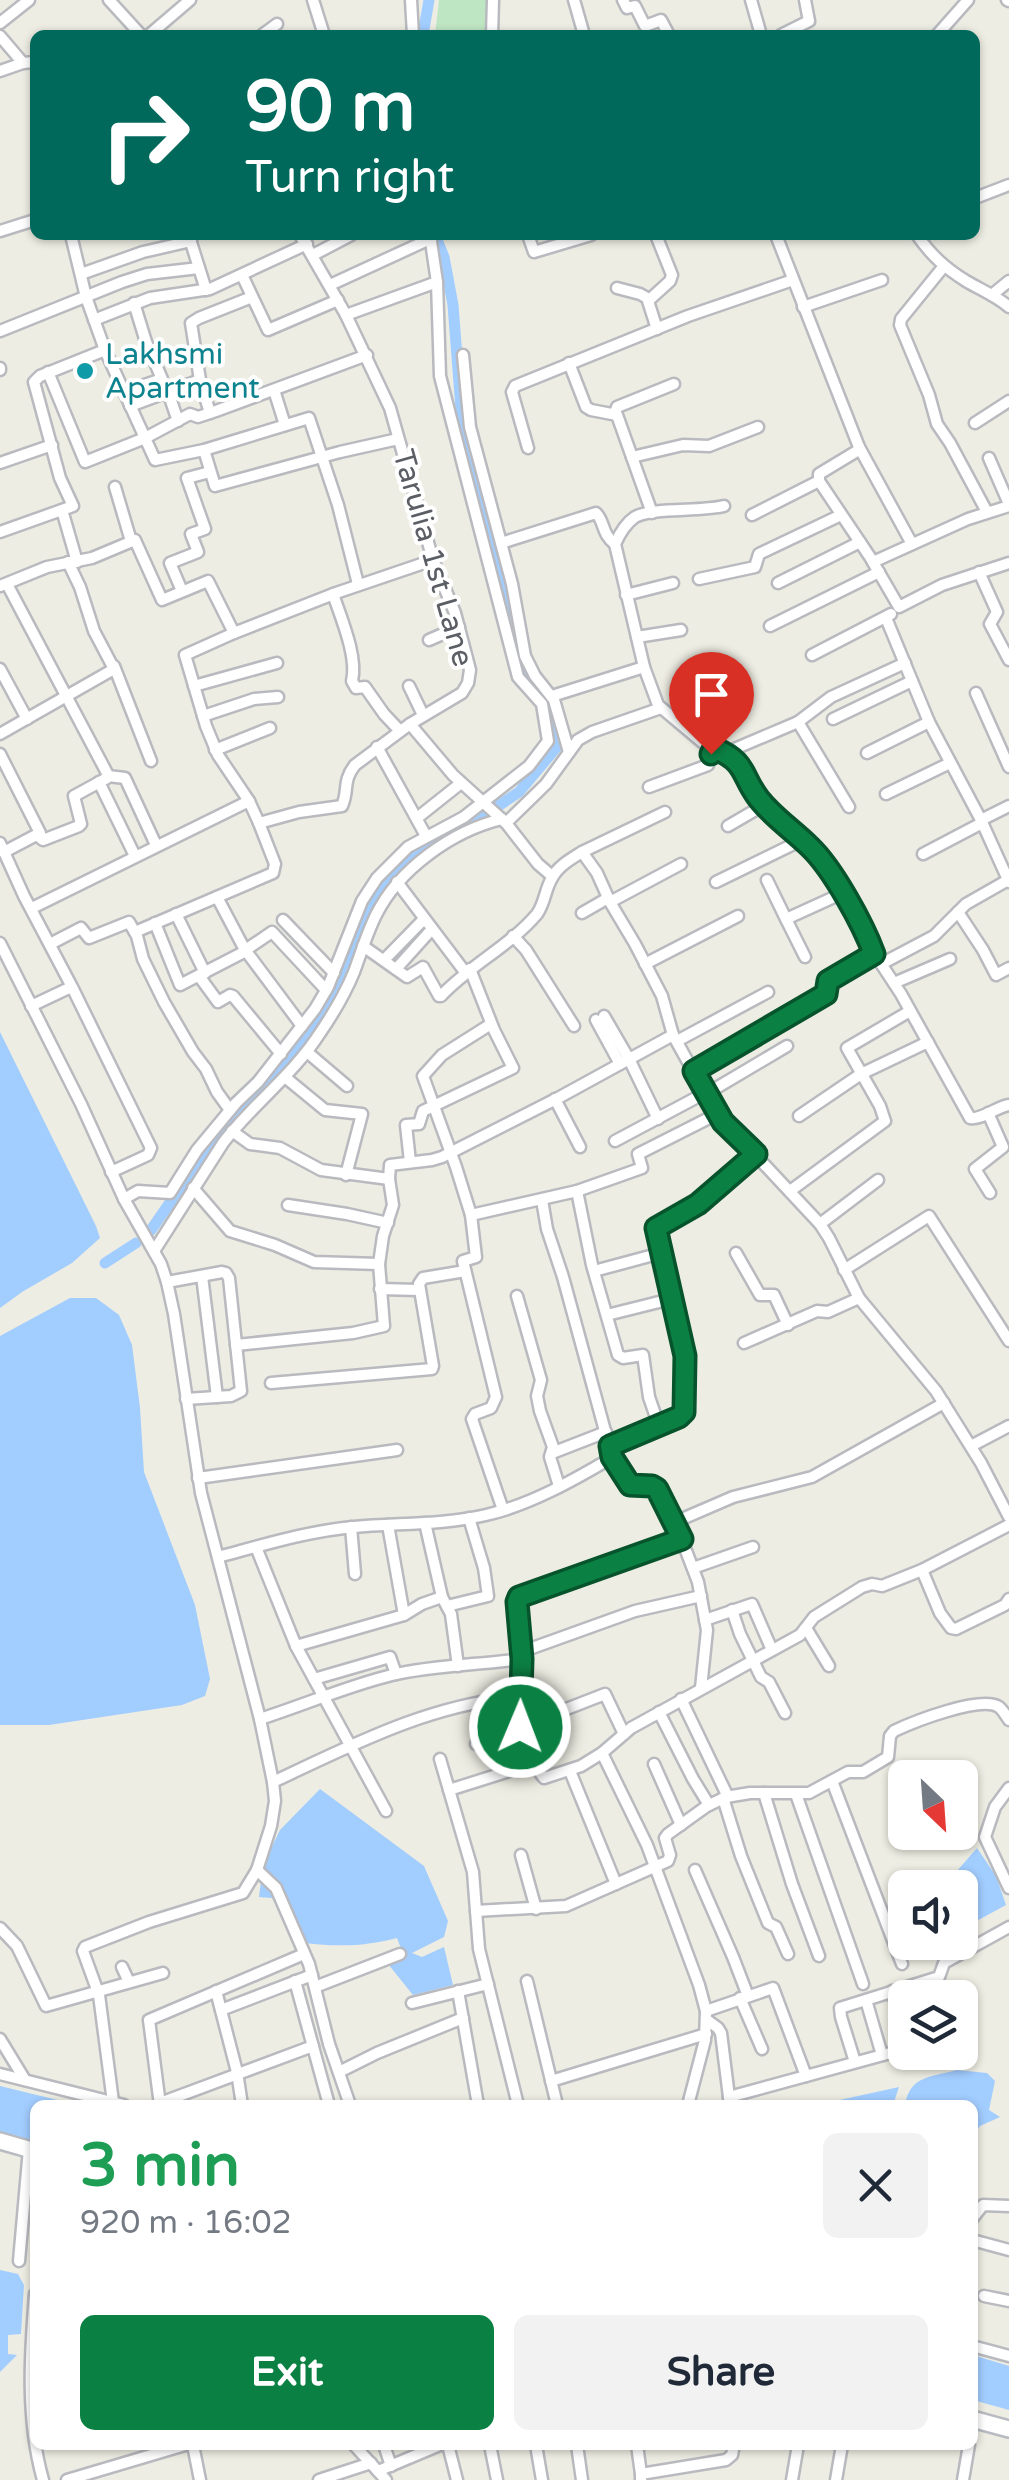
<!DOCTYPE html>
<meta charset="utf-8">
<style>
body{margin:0;font-family:"Varela Round",sans-serif;background:#f2f2f3;color:#1f2937;height:100vh;display:flex;flex-direction:column;font-size:38px;white-space:nowrap}
*{box-sizing:border-box;margin:0}
p{font-size:32px;color:#747a83}
.icon{flex:none;width:55px;height:55px;fill:none;stroke:currentColor;stroke-width:2;stroke-linecap:round;stroke-linejoin:round}
.map{position:relative;flex:1;overflow:hidden}
.drawer{position:absolute;left:30px;top:2100px;width:948px;height:350px;display:flex;flex-direction:column;background:#fff;border-radius:15px;box-shadow:0 2px 8px #0004}
.drawer>*{flex:none}
.banner{position:absolute;left:30px;top:30px;width:950px;height:210px;border-radius:15px;box-shadow:0 2px 8px #0004;background:#00695c;color:#fff;overflow:hidden}
.needle{width:65px;rotate:155deg}
.fabs{position:absolute;left:888px;top:1760px;display:grid;gap:20px}
.fabs a{display:grid;place-items:center;width:90px;height:90px;border-radius:15px;background:#fff;box-shadow:0 2px 8px #0004;font-size:50px}
.pin{position:absolute;display:grid;place-items:center;width:85px;height:85px;color:#fff;margin:-102px -42px;border-radius:50% 50% 50% 0;rotate:-45deg;box-shadow:0 0 10px #0007}
.pin .icon{rotate:45deg}
.me{position:absolute;width:110px;margin:-55px;rotate:1deg;stroke-linejoin:round;filter:drop-shadow(0 0 8px #0008)}
.turn{display:flex;align-items:center;gap:35px;height:210px;padding:0 50px;font-size:45px}
.turn .icon{width:130px;height:130px;stroke-width:2.5}
.turn b{display:block;font-size:70px;line-height:85px}
.round{display:grid;place-items:center;flex:none;width:105px;height:105px;border-radius:15px;background:#f2f2f3}
.summary{display:flex;align-items:center;justify-content:space-between;height:170px;padding:0 50px}
h1{font-size:60px;font-weight:700;line-height:75px;color:#1e9e55}
.button{display:flex;gap:20px;margin-top:auto;padding:20px 50px}
.button a{flex:1;height:115px;border-radius:15px;background:#0b8043;color:#fff;font-size:40px;font-weight:700;line-height:115px;text-align:center}
.button a+a{background:#f2f2f3;color:#1f2937}
.map>svg:first-child{display:block}
</style>
<div class="map">
<svg width="1009" height="2480" viewBox="0 0 1009 2480">
<rect width="100%" height="100%" fill="#eeede3"/>
<path fill="#bfe6c3" d="M439,0H492L490,35H435Z"/>
<g fill="#a2cdff">
<path d="M0,1032L96,1226L100,1238L72,1263L22,1292L0,1308Z"/>
<path d="M70,1298H96L119,1315L132,1345L140,1408L144,1472L195,1605L210,1679L205,1696L182,1705L49,1725H0V1336Z"/>
<path d="M320,1789L424,1866L448,1921L444,1937L412,1953L422,1957L444,1947L453,1985L413,1995L388,1964L403,1954L397,1938C364,1947 333,1947 298,1942L288,1905L279,1908L272,1898L259,1897L263,1865L280,1830Z"/>
<path d="M977,1848L996,1876L1006,1905L960,1930V1888L943,1887Z"/>
<path d="M957,2070L987,2073L995,2081L989,2110L1000,2117L980,2126L973,2136L972,2105H905C910,2075 932,2077 957,2070Z"/>
<path d="M0,2086L78,2105H35V2142L0,2133Z"/>
<path d="M899,2087L893,2105H817Z"/>
<path d="M0,2270L18,2274L24,2285L21,2334L8,2335V2354L17,2355L0,2372Z"/>
<path d="M973,2355L1009,2366V2410L973,2400Z"/>
</g>
<g fill="none" stroke-linecap="round" stroke-linejoin="round">
<g stroke="#a2cdff" stroke-width="11">
<path d="M423,35L429,0"/>
<path d="M435,235L444,257L453,305L462,422L513,613"/>
<path d="M151,1230L205,1152L234,1115L292,1057L323,1011L374,894L424,845L491,811L519,792L556,748V722L544,697L527,677L520,651"/>
<path d="M105,1263L136,1243"/>
</g>
<defs>
<g id="street">
<path d="M109,0L141,35"/>
<path d="M313,0L324,35"/>
<path d="M411,0L413,35"/>
<path d="M574,0L584,35"/>
<path d="M623,0L627,8L635,6L645,26L661,20L669,35"/>
<path d="M751,0L761,35"/>
<path d="M1007,0L1009,1"/>
<path d="M0,23L29,0"/>
<path d="M149,35L190,0"/>
<path d="M262,35L277,24"/>
<path d="M492,35L493,0"/>
<path d="M781,35L809,21L805,0"/>
<path d="M937,35L968,0"/>
<path d="M0,36L23,63L35,62"/>
<path d="M0,71L23,63"/>
<path d="M975,198L1009,185"/>
<path d="M0,231L35,220"/>
<path d="M300,235L346,315L390,408L433,560L455,613L470,670L468,683L462,693L410,724L355,765C342,781 349,791 342,806L299,812L259,823L249,801L218,755L206,726L185,655L234,633L336,593L433,560"/>
<path d="M528,235L534,252L591,235"/>
<path d="M656,235L672,275L670,281L648,301L657,329"/>
<path d="M776,235L859,447L857,451L819,474V481L870,557L899,607L942,585L1009,563"/>
<path d="M917,235C931,255 945,268 966,281C981,290 995,295 1009,307"/>
<path d="M189,236L206,290"/>
<path d="M313,255L351,235"/>
<path d="M944,266L901,319L900,325L929,395L937,424L950,443L987,512"/>
<path d="M81,274L143,252L191,241"/>
<path d="M242,275L268,330L338,300"/>
<path d="M330,285L432,238"/>
<path d="M617,288L640,294L649,299"/>
<path d="M993,294L1009,281"/>
<path d="M803,307L882,280"/>
<path d="M346,315L437,282"/>
<path d="M94,320L150,298L210,289L307,244"/>
<path d="M0,331L122,282L147,274L199,268"/>
<path d="M105,350L155,460L204,450L215,486L340,452L398,439"/>
<path d="M463,355L470,427L512,584L525,656L535,676L554,700L569,752"/>
<path d="M569,363L586,407L591,410L617,415L652,513"/>
<path d="M0,368V370"/>
<path d="M48,372L85,462L145,438L190,414L198,417L216,411L367,355"/>
<path d="M274,390L285,425"/>
<path d="M123,392L162,379L146,342L134,303"/>
<path d="M168,392L178,421"/>
<path d="M130,406L200,380"/>
<path d="M210,413L200,380L191,323L199,318L252,297"/>
<path d="M615,413L617,407L674,384"/>
<path d="M975,423L1009,401"/>
<path d="M859,447L912,544"/>
<path d="M528,448L512,392L515,386L688,316L793,280"/>
<path d="M204,450L309,418L338,505L358,584"/>
<path d="M632,457L683,445L709,446L758,427"/>
<path d="M989,458L1009,504"/>
<path d="M0,463L52,445"/>
<path d="M115,487L131,541"/>
<path d="M724,506C699,512 653,507 635,517C626,523 619,535 615,544L644,667L658,705L702,742L739,763L757,797L778,819L814,850L849,903L867,934L874,953L901,994L970,1118C982,1120 996,1107 1009,1105"/>
<path d="M62,510L77,562"/>
<path d="M752,515L819,481"/>
<path d="M0,532L73,506L60,478L34,382L40,376L105,350L86,297L71,235"/>
<path d="M501,543L596,513C605,522 601,533 615,544"/>
<path d="M873,562L968,519L1009,506"/>
<path d="M979,572L997,612L990,624L1009,660"/>
<path d="M699,579L755,567L759,554L841,515"/>
<path d="M778,583L860,542"/>
<path d="M7,584L108,775L107,778L74,796L81,824L79,826L43,840L38,836"/>
<path d="M0,586L47,567L92,558L135,540L162,600L208,581L234,633"/>
<path d="M182,591L170,563L198,552L191,534L205,529L187,478L210,472"/>
<path d="M333,594C341,618 358,657 352,681L356,688L365,687L384,714L400,731"/>
<path d="M626,595L673,583"/>
<path d="M886,618L929,722L981,820L1009,882"/>
<path d="M770,626L879,572"/>
<path d="M637,637L681,630"/>
<path d="M429,640L459,627"/>
<path d="M812,655L891,614"/>
<path d="M114,666L151,761"/>
<path d="M0,669L27,719"/>
<path d="M194,686L277,663"/>
<path d="M409,686L423,715"/>
<path d="M976,693L1009,767"/>
<path d="M552,696L644,667"/>
<path d="M203,716L254,699L278,697"/>
<path d="M833,719L912,681"/>
<path d="M798,722L849,807"/>
<path d="M410,724L453,775L506,823L538,864L552,876"/>
<path d="M0,734L114,669L94,631L80,587L68,562"/>
<path d="M377,747L426,836"/>
<path d="M215,750L270,728"/>
<path d="M725,753L798,722L831,697L905,663"/>
<path d="M867,753L929,722"/>
<path d="M0,754L40,833L4,852"/>
<path d="M108,776L125,778L156,845"/>
<path d="M99,782L135,856"/>
<path d="M649,787L708,765L714,748"/>
<path d="M886,794L950,763"/>
<path d="M417,818L461,783"/>
<path d="M981,820L1009,806"/>
<path d="M506,823L546,784L578,740L592,732L661,708"/>
<path d="M728,826L764,805"/>
<path d="M0,843L24,896L72,987L151,1148L148,1155L111,1172"/>
<path d="M582,852L665,812"/>
<path d="M923,854L982,823"/>
<path d="M767,880L786,919"/>
<path d="M397,882L465,972"/>
<path d="M716,882L802,840"/>
<path d="M217,897L245,950"/>
<path d="M610,902L681,864"/>
<path d="M32,908L249,801"/>
<path d="M958,912L983,950L996,975L1009,968"/>
<path d="M582,913L608,898"/>
<path d="M176,914L205,973"/>
<path d="M283,920L334,973"/>
<path d="M155,923L180,985L246,951L302,1026"/>
<path d="M135,932L273,873L275,864L259,823"/>
<path d="M513,936L526,950L574,1026"/>
<path d="M0,943L81,1104L124,1199L161,1264L167,1282L174,1314L201,1493L260,1719L273,1782L275,1801L271,1826L257,1870L243,1893L149,1922L85,1947L83,1951L99,1995L113,2102"/>
<path d="M50,944L81,928L89,938L129,922L137,936L143,959L164,1002L193,1052L206,1069L217,1092L230,1110"/>
<path d="M363,946L407,977L423,967L439,996H441C470,965 510,946 537,914C545,903 545,889 552,878C558,866 571,859 582,852L597,873L610,902L635,944L662,996L673,1035L717,1114L820,1224L829,1238L859,1298L936,1391L981,1463L1009,1517"/>
<path d="M244,951L272,932L326,990"/>
<path d="M805,957L786,919L843,893"/>
<path d="M384,960L424,919"/>
<path d="M645,964L738,916"/>
<path d="M881,964L934,936L966,904L1008,880"/>
<path d="M396,969L432,929"/>
<path d="M199,976L218,1002L230,995L233,996L281,1054"/>
<path d="M894,983L950,959"/>
<path d="M31,1006L67,989"/>
<path d="M604,1016L629,1059L658,1119"/>
<path d="M596,1020L620,1064"/>
<path d="M491,1024L442,1055L423,1076L456,1167L471,1215L577,1191L642,1168L638,1154L717,1114"/>
<path d="M677,1041L768,992"/>
<path d="M307,1052L347,1086"/>
<path d="M694,1071L826,994L828,981L874,953"/>
<path d="M286,1078L325,1110L362,1114L346,1175"/>
<path d="M706,1094L787,1046"/>
<path d="M555,1099L580,1147"/>
<path d="M988,1113L1003,1147L975,1169L990,1193"/>
<path d="M799,1116L861,1074L928,1042"/>
<path d="M232,1131L250,1144L280,1148L321,1170L389,1179L390,1165L432,1160L442,1157L558,1098L673,1035"/>
<path d="M615,1141L705,1093"/>
<path d="M410,1162L406,1125L419,1124L423,1111L513,1068L494,1030L470,969"/>
<path d="M193,1188L230,1231L275,1245L314,1262L379,1264"/>
<path d="M577,1191L592,1265L618,1355L623,1358L643,1355L649,1397L659,1426"/>
<path d="M790,1191L885,1121L880,1106L847,1048L910,1011"/>
<path d="M124,1199L138,1191L170,1193L197,1150L236,1103L258,1082L315,1009L328,987L362,901L377,878L408,847L464,817L529,766L548,741L542,704L518,677L440,376L437,282L430,235"/>
<path d="M542,1200L547,1229L563,1277L611,1453L630,1485L652,1486L657,1489L675,1522L698,1582L707,1630L701,1688"/>
<path d="M288,1205L347,1214L388,1223"/>
<path d="M471,1215L476,1257L463,1261L496,1397L491,1408L475,1414L472,1419L503,1510"/>
<path d="M820,1224L878,1180"/>
<path d="M154,1251L223,1143C253,1104 293,1075 320,1033C333,1014 345,994 354,972C361,953 367,933 376,915C399,869 452,831 502,819"/>
<path d="M736,1253L760,1295H774L788,1325"/>
<path d="M844,1270L929,1216L1009,1341"/>
<path d="M594,1271L661,1253"/>
<path d="M202,1276L217,1397"/>
<path d="M167,1282L222,1272L226,1273L229,1278L241,1391L231,1396L186,1399"/>
<path d="M380,1289L419,1290"/>
<path d="M517,1296L541,1380L537,1396L540,1411L553,1447L550,1457L559,1486"/>
<path d="M607,1315L671,1299"/>
<path d="M744,1343L817,1311L828,1312L859,1298"/>
<path d="M236,1345L353,1333L384,1326L379,1264L383,1236L393,1205L389,1179"/>
<path d="M271,1383L432,1369L433,1366L419,1284L423,1278L465,1271"/>
<path d="M609,1446L679,1417L684,1412L685,1356L656,1228L698,1204L756,1155"/>
<path d="M971,1446L1009,1426"/>
<path d="M552,1453L606,1432"/>
<path d="M198,1478L397,1450"/>
<path d="M675,1522L733,1497L812,1477L944,1403"/>
<path d="M425,1523L442,1597L451,1614L458,1666"/>
<path d="M388,1525L404,1615"/>
<path d="M351,1527L355,1574"/>
<path d="M682,1539L522,1595L518,1599C518,1621 522,1642 522,1664C521,1712 509,1736 544,1778L581,1766L602,1753L631,1728L800,1635L814,1617L862,1587L872,1584L882,1586L922,1570L1009,1525"/>
<path d="M256,1547L296,1646L386,1811"/>
<path d="M218,1557C263,1545 308,1531 354,1527C398,1523 443,1525 486,1515C530,1505 574,1480 613,1457"/>
<path d="M693,1568L753,1547"/>
<path d="M922,1570L940,1613L951,1628L956,1629L1005,1605L1009,1599"/>
<path d="M447,1606L488,1596L484,1568L469,1518"/>
<path d="M732,1610L740,1634L761,1677L769,1682L785,1713"/>
<path d="M705,1620L752,1604L772,1650"/>
<path d="M806,1628L829,1666"/>
<path d="M296,1646L404,1615L422,1604L442,1597"/>
<path d="M521,1652L635,1611L701,1596"/>
<path d="M314,1679L390,1657L396,1674"/>
<path d="M681,1699L728,1797"/>
<path d="M659,1712L693,1779L709,1805"/>
<path d="M260,1719C304,1705 347,1686 392,1675C434,1665 479,1665 522,1659"/>
<path d="M520,1727L605,1694L624,1734"/>
<path d="M476,1744L520,1731"/>
<path d="M602,1753L647,1845L699,1985L706,2011L705,2040L688,2105"/>
<path d="M440,1759L473,1872L479,1949L518,2105"/>
<path d="M654,1764L681,1825"/>
<path d="M570,1771L616,1884"/>
<path d="M832,1781L902,1964"/>
<path d="M273,1782C352,1745 430,1704 519,1697"/>
<path d="M1009,1788L995,1807L985,1837L1009,1888"/>
<path d="M449,1790L535,1763"/>
<path d="M764,1793L792,1884L819,1956"/>
<path d="M796,1794L863,1984"/>
<path d="M723,1798L741,1856L768,1923L776,1927L788,1954"/>
<path d="M521,1855L536,1909"/>
<path d="M257,1870L276,1888L309,1964L329,2044L350,2105"/>
<path d="M695,1870L733,1957L748,1996"/>
<path d="M476,1911L566,1906L668,1861L670,1855L665,1838L668,1834L707,1806L726,1797L750,1793H809L848,1772H863L888,1757L890,1736L894,1731C913,1722 981,1695 999,1707C1002,1709 1007,1717 1009,1720"/>
<path d="M0,1928L17,1946L46,2006L163,1973"/>
<path d="M122,1967L129,1982"/>
<path d="M295,1981L329,2105"/>
<path d="M527,1981L557,2105"/>
<path d="M315,1987L400,1954"/>
<path d="M216,1991L237,2072L242,2105"/>
<path d="M458,1991L478,2105"/>
<path d="M892,1991L905,2032"/>
<path d="M740,1998L762,2049"/>
<path d="M866,2000L882,2055"/>
<path d="M412,2003L488,1984"/>
<path d="M221,2010L312,1975"/>
<path d="M706,2011L773,1988L806,2076"/>
<path d="M707,2020L718,2028L721,2033L730,2105"/>
<path d="M0,2039L25,2080"/>
<path d="M855,2062L841,2017L840,2008L939,1977L944,1963L1009,1927"/>
<path d="M339,2072L377,2053L463,2018"/>
<path d="M0,2074L124,2105"/>
<path d="M551,2081L706,2034"/>
<path d="M729,2097L905,2049"/>
<path d="M160,2103L313,2046"/>
<path d="M160,2105L149,2020L304,1954"/>
<path d="M972,2219L983,2205L1009,2206"/>
<path d="M972,2240L1009,2250"/>
<path d="M19,2261L29,2149"/>
<path d="M35,2294C30,2356 26,2420 43,2480"/>
<path d="M984,2296L1009,2301"/>
<path d="M972,2346L1009,2356"/>
<path d="M193,2445L200,2480"/>
<path d="M354,2445L386,2480"/>
<path d="M384,2445L391,2466"/>
<path d="M448,2445L457,2480"/>
<path d="M490,2445L497,2480"/>
<path d="M536,2445L542,2480"/>
<path d="M577,2445L582,2480"/>
<path d="M637,2445L641,2474"/>
<path d="M378,2471L440,2445"/>
<path d="M67,2480L185,2445"/>
<path d="M319,2480L371,2463"/>
<path d="M641,2480V2474L726,2460L732,2455L734,2445"/>
<path d="M792,2480L798,2445"/>
<path d="M836,2480L842,2445"/>
<path d="M963,2480L969,2445"/>
</g>
<g id="secondary">
<path d="M0,2141L35,2151"/>
<path d="M972,2419L1009,2429"/>
</g>
</defs>
<use href="#street" stroke="#b8babf" stroke-width="15"/>
<use href="#secondary" stroke="#b8bbc1" stroke-width="20"/>
<use href="#street" stroke="#fff" stroke-width="10"/>
<use href="#secondary" stroke="#fff" stroke-width="15"/>
</g>
<g fill="none" stroke-linecap="round" stroke-linejoin="round">
<defs>
<path id="route" d="M520,1727L522,1659L517,1602L519,1597L682,1539L657,1489L652,1486L630,1485L612,1457L610,1446L679,1417L684,1412L685,1356L656,1228L698,1204L756,1154L723,1122L694,1071L826,994L828,981L874,954C863,924 833,869 810,847C793,830 774,818 759,799C740,774 748,763 714,748L711,754"/>
</defs>
<use href="#route" stroke="#07532c" stroke-width="25"/>
<use href="#route" stroke="#0b8043" stroke-width="18"/>
</g>
<circle fill="#0f9aa8" stroke="#fff" stroke-width="4" cx="85" cy="371" r="10"/>
<g text-anchor="middle" dominant-baseline="central" stroke-width="8" stroke-linejoin="round" paint-order="stroke">
<g font-size="30" fill="#0d838f" stroke="#fff" text-anchor="start">
<text x="105" y="354">Lakhsmi<tspan x="105" dy="34">Apartment</tspan></text>
</g>
<g font-size="30" fill="#5b5e64" stroke="#fff">
<text transform="translate(433 558) rotate(74)">Tarulia 1st Lane</text>
</g>
</g>
</svg>
<div class="fabs">
<a><svg class="needle" viewBox="-14 -14 28 28"><path d="M0-13l5 13h-10z" fill="#e53935"/><path d="M0 13l5-13h-10z" fill="#747a83"/></svg></a>
<a><svg class="icon" aria-label="sound" viewBox="0 0 24 24"><path d="M4 9h4l5-4v14l-5-4H4zM17 9q2 3 0 6"/></svg></a>
<a><svg class="icon" aria-label="layers" viewBox="0 0 24 24"><path d="M12 4l9 5-9 5-9-5zM3 14l9 5 9-5"/></svg></a>
</div>
<div class="pin" style="left:711px;top:754px;background:#d93025"><svg class="icon" aria-label="arrive" viewBox="0 0 24 24"><path d="M6 21V4h12l-3 4 3 4H6"/></svg></div>
<svg class="me" style="left:520px;top:1727px" viewBox="-20 -20 40 40"><circle r="17" fill="#0b8043" stroke="#fff" stroke-width="3"/><path d="M0-11L8 9 0 5-8 9z" fill="#fff"/></svg>
<div class="banner">
<div class="turn"><svg class="icon" aria-label="right" viewBox="0 0 24 24"><path d="M7 20v-9h11M14 6l5 5-5 5"/></svg><div><b>90 m</b>Turn right</div></div>
</div>
<section class="drawer">
<div class="summary"><div><h1>3 min</h1><p>920 m · 16:02</p></div><a class="round"><svg class="icon" aria-label="close" viewBox="0 0 24 24"><path d="M6 6l12 12M18 6L6 18"/></svg></a></div>
<div class="button"><a>Exit</a><a>Share</a></div>
</section>
</div>
